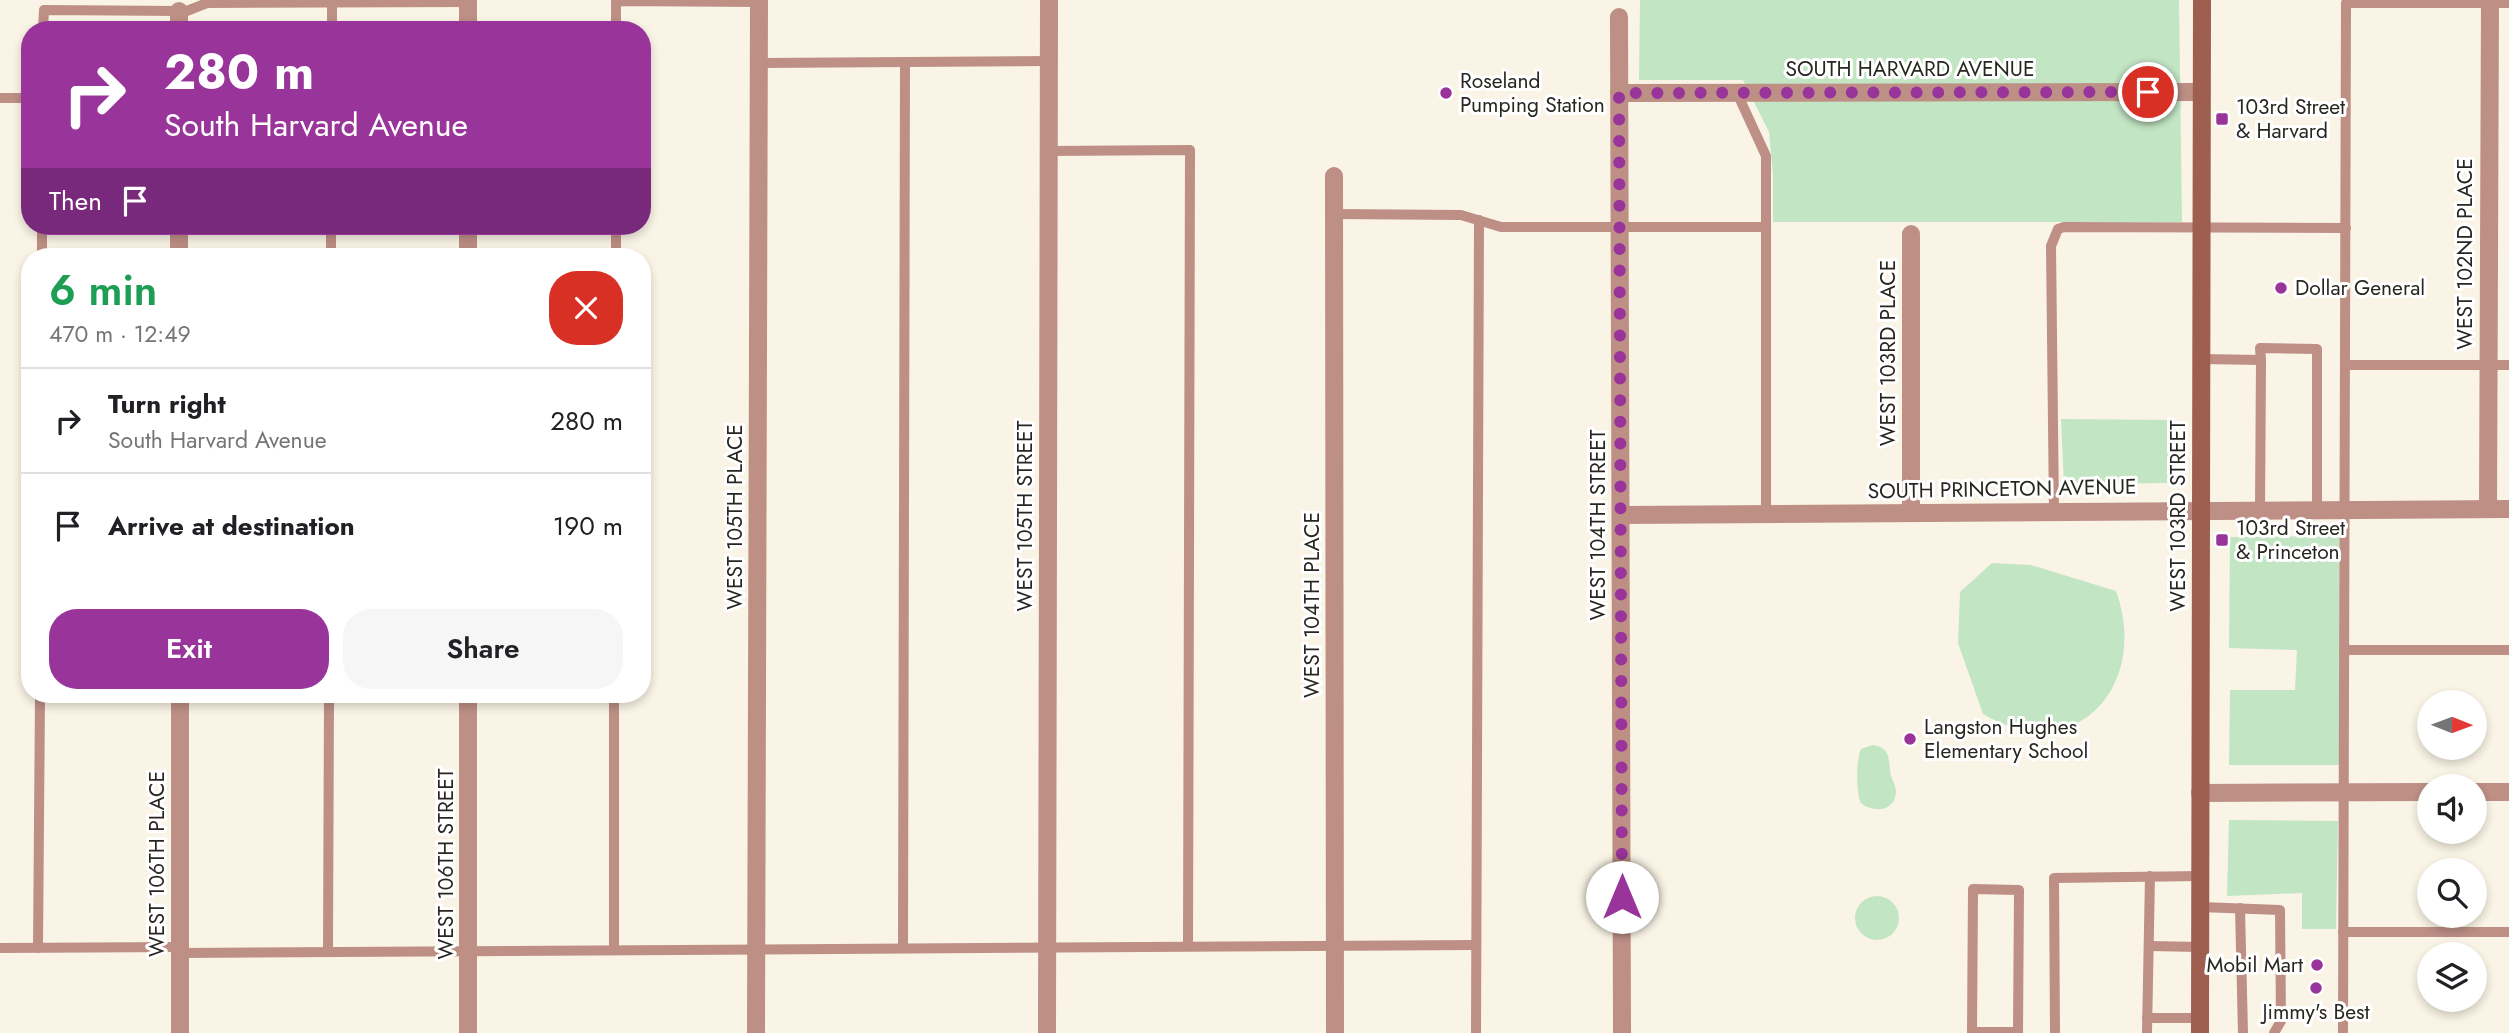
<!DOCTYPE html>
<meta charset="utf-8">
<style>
body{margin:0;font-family:Jost,sans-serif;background:#f6f6f6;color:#202124;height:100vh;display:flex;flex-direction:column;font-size:26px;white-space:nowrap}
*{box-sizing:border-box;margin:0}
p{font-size:23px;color:#757577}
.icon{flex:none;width:38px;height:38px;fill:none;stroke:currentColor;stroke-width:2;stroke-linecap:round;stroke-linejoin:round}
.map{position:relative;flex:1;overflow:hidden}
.drawer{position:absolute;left:21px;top:248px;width:630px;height:455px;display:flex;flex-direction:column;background:#fff;border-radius:28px;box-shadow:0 4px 10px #0003}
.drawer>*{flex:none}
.guide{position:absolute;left:21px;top:21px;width:630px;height:214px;border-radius:28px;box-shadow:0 4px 10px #0003;background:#98349a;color:#fff;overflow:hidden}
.needle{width:46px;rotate:91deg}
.tools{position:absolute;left:2417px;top:690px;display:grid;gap:14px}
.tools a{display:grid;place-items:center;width:70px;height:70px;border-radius:50%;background:#fff;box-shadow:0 4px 10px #0003;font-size:35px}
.pin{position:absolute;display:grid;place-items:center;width:60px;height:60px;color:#fff;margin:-30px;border:4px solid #fff;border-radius:50%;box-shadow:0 2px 7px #0007}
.me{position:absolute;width:77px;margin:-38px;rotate:0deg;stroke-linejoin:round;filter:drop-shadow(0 0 5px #0008)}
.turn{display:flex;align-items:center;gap:24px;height:147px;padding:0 28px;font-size:32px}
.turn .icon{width:91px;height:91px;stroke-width:2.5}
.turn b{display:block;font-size:49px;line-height:60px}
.then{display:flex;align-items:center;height:66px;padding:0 28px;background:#0003;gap:14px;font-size:26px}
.round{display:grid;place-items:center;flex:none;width:74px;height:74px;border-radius:28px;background:#f6f6f6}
.summary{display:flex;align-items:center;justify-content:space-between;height:119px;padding:0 28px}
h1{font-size:42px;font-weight:600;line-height:52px;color:#1e9e55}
.action{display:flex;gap:14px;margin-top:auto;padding:14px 28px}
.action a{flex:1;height:80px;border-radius:28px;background:#98349a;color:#fff;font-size:28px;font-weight:600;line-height:80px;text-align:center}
.action a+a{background:#f6f6f6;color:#202124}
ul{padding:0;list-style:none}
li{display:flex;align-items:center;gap:21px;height:105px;padding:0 28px;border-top:2px solid #e0e0e0}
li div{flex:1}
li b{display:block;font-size:26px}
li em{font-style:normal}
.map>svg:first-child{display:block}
</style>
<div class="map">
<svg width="2509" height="1033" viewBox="0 0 2509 1033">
<rect width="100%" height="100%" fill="#faf4e6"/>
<g fill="#c2e5c3">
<path d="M1640,0H2179L2182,222H1773V175L1769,132L1743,80H1639Z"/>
<path d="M2061,419L2171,420V483L2064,484Z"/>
<path d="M2339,536L2340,765H2229L2230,690H2295L2297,650L2229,648L2230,537Z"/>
<path d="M1992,563L2031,565L2116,591C2150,685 2076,769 1983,714L1958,643L1960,592Z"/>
<path d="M1873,745C1892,748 1888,761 1891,776C1893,781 1896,787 1896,792C1895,812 1873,813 1861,803C1856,794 1856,759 1861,749Z"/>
<path d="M2229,820L2338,821L2336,929H2302V893L2227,896Z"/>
<circle cx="1877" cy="918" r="22"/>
</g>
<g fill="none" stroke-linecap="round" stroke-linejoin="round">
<g stroke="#bd8f85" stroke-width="10">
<path d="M179,14L207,3L468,2"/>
<path d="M43,30L44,10L179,11"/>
<path d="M332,30V2"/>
<path d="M616,30V1L759,2"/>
<path d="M759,63L1048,61"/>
<path d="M1737,93L1766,156V514"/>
<path d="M0,98H30"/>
<path d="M1048,151L1190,150L1188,946"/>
<path d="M1334,214L1461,215L1501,227H1766"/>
<path d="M42,257V226"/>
<path d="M331,257V226"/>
<path d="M616,257V226"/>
<path d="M2201,359L2261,360L2260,348L2317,349V509"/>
<path d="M2345,365H2509"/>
<path d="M2260,509L2261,360"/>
<path d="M2054,512L2051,246L2058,229L2064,227L2346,228"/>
<path d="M2344,650H2509"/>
<path d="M1973,889L2019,890L2018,1032H1972Z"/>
<path d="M2200,907L2280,910L2281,1021L2274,1033"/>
<path d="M2240,908L2243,1033"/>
<path d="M2343,932H2509"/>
<path d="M2149,946L2200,947"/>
<path d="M0,948L180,947"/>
<path d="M38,948L40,695"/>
<path d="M903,948L905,62"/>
<path d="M614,949V695"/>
<path d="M328,950L329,695"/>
<path d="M180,953L1476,945"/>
<path d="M2147,1018H2200"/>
<path d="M1476,1033L1479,220"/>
<path d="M2055,1033L2054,878L2200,876"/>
<path d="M2147,1033L2150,876"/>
<path d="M2343,1033L2346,3H2509"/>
</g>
<g stroke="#bd8f85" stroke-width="18">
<path d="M1619,17L1622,1033"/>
<path d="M179,30V11"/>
<path d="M468,30V2"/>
<path d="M1619,93L2201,92"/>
<path d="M1334,176L1335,1033"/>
<path d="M179,226V257"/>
<path d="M468,226V257"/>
<path d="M1911,234V513"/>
<path d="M2488,509L2490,0"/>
<path d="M1621,515L2509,509"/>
<path d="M180,695V1033"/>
<path d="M2474,792H2509"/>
<path d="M2200,793L2429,792"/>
<path d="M468,1033V695"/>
<path d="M756,1033L759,2"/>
<path d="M1047,1033L1049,0"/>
</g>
<path stroke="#9e5e50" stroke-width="18" d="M2200,1033L2202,0"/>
</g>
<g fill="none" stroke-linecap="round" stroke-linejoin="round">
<path stroke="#98349a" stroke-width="12" stroke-dasharray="0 21.6" d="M1622,897L1619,93L2148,92"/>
</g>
<g fill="#98349a" stroke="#fff" stroke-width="2.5">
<circle cx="1446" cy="93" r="7"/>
<rect x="2215" y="112" width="14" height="14" rx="3.5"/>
<circle cx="2281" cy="288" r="7"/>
<rect x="2215" y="533" width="14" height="14" rx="3.5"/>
<circle cx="1910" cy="739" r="7"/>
<circle cx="2317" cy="965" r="7"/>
<circle cx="2316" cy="988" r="7"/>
</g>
<g text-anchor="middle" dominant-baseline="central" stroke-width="6" stroke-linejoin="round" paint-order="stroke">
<g font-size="21" fill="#282621" stroke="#fff">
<text x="1910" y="69">SOUTH HARVARD AVENUE</text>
<text transform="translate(2465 254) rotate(-90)">WEST 102ND PLACE</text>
<text transform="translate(1888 353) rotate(-90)">WEST 103RD PLACE</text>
<text transform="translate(2002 489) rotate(-1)">SOUTH PRINCETON AVENUE</text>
<text transform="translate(1025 516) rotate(-90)">WEST 105TH STREET</text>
<text transform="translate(2178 516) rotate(-90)">WEST 103RD STREET</text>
<text transform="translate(735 517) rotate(-90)">WEST 105TH PLACE</text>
<text transform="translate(1598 525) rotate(-90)">WEST 104TH STREET</text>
<text transform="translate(1312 605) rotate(-90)">WEST 104TH PLACE</text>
<text transform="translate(157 864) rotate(-90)">WEST 106TH PLACE</text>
<text transform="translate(446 864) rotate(-90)">WEST 106TH STREET</text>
</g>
<g font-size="21" fill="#282621" stroke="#fff" text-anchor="start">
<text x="1460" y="81">Roseland<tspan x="1460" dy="24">Pumping Station</tspan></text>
<text x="2236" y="107">103rd Street<tspan x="2236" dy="24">&amp; Harvard</tspan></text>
<text x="2295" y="288">Dollar General</text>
<text x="2236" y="528">103rd Street<tspan x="2236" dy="24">&amp; Princeton</tspan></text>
<text x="1924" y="727">Langston Hughes<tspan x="1924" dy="24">Elementary School</tspan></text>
<text x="2303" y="965" text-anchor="end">Mobil Mart</text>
<text x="2316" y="1012" text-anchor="middle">Jimmy's Best</text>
</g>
</g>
</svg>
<div class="tools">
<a><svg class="needle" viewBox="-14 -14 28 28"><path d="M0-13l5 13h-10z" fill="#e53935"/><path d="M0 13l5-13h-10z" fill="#757577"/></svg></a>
<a><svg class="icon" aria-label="sound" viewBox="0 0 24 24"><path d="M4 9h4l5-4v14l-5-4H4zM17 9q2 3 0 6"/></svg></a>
<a><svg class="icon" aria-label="search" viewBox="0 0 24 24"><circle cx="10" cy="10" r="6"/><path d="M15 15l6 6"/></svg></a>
<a><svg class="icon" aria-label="layers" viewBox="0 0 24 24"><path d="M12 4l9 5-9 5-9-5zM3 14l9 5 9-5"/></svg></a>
</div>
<div class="pin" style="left:2148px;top:92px;background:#d93025"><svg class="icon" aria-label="arrive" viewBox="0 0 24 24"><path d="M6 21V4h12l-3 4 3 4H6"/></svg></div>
<svg class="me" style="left:1622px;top:897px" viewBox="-20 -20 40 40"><circle r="19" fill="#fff"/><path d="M0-13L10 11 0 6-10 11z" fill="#98349a"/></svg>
<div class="guide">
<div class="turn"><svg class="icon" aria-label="right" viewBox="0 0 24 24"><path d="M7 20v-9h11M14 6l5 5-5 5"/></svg><div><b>280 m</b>South Harvard Avenue</div></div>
<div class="then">Then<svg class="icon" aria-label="arrive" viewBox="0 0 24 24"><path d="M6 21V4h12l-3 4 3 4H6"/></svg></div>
</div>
<section class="drawer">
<div class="summary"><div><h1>6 min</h1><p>470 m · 12:49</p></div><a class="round" style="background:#d93025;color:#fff"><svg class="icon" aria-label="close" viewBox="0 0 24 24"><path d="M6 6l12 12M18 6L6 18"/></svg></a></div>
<ul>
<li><svg class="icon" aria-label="right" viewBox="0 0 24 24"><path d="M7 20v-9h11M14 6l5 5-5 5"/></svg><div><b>Turn right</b><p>South Harvard Avenue</p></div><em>280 m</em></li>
<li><svg class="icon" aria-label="arrive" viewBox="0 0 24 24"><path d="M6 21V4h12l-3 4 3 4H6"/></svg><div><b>Arrive at destination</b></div><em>190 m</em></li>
</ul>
<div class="action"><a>Exit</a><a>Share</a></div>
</section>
</div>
